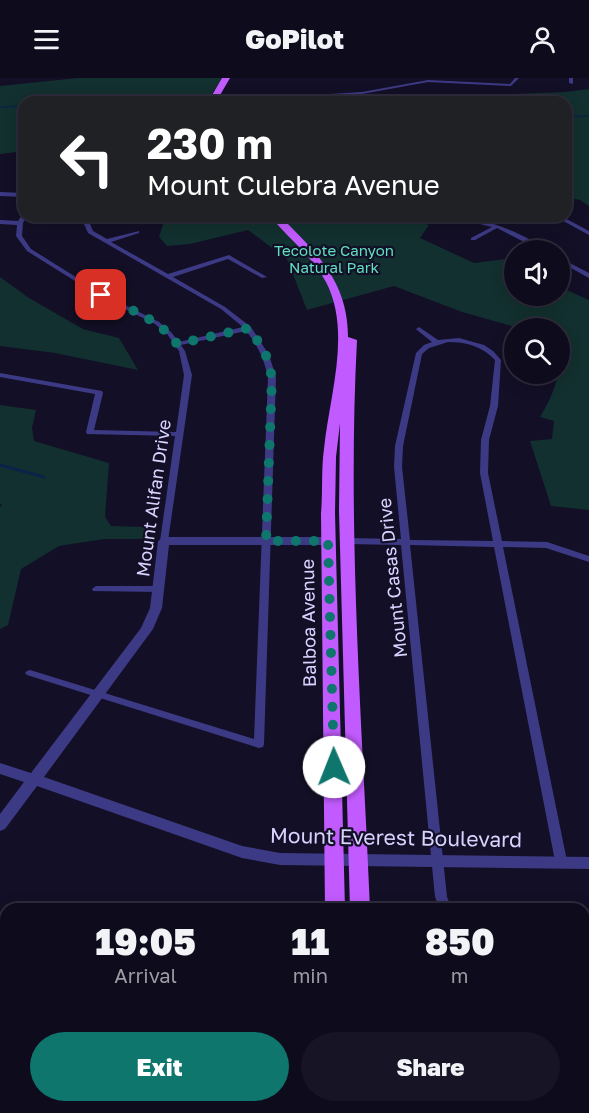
<!DOCTYPE html>
<style>
body{margin:0;font-family:"Golos Text",sans-serif;background:#171425;color:#f1f3f6;height:100vh;display:flex;flex-direction:column;font-size:22px;white-space:nowrap}
*{box-sizing:border-box;margin:0}
p{font-size:20px;color:#9b9ba3}
.icon{flex:none;width:33px;height:33px;fill:none;stroke:currentColor;stroke-width:2;stroke-linecap:round;stroke-linejoin:round}
.map{position:relative;flex:1;overflow:hidden}
.panel{position:absolute;left:0px;top:825px;width:590px;height:210px;display:flex;flex-direction:column;background:#0e0b1c;border-radius:18px 18px 0 0;box-shadow:0 3px 15px #0003,0 0 0 2px #2e2b3b}
.panel>*{flex:none}
.hud{position:absolute;left:18px;top:18px;width:554px;height:126px;border-radius:18px;box-shadow:0 3px 15px #0003,0 0 0 2px #2e2b3b;background:#202124;color:#fff;overflow:hidden}
.controls{position:absolute;left:504px;top:162px;display:grid;gap:12px}
.controls a{display:grid;place-items:center;width:66px;height:66px;border-radius:50%;background:#0e0b1c;box-shadow:0 3px 15px #0003,0 0 0 2px #2e2b3b;font-size:30px}
.pin{position:absolute;display:grid;place-items:center;width:51px;height:51px;color:#fff;margin:-26px;border-radius:12px;box-shadow:0 3px 9px #0006}
.me{position:absolute;width:66px;margin:-33px;rotate:359deg;stroke-linejoin:round;filter:drop-shadow(0 0 4px #0008)}
.turn{display:flex;align-items:center;gap:21px;height:126px;padding:0 30px;font-size:27px}
.turn .icon{width:78px;height:78px;stroke-width:2.5}
.turn b{display:block;font-size:42px;line-height:51px}
.eta{display:flex;justify-content:space-evenly;align-items:center;height:102px;text-align:center}
.eta b{font-size:36px;font-weight:800;line-height:42px}
.cta{display:flex;gap:12px;margin-top:auto;padding:12px 30px}
.cta a{flex:1;height:69px;border-radius:36px;background:#0f766e;color:#fff;font-size:24px;font-weight:800;line-height:69px;text-align:center}
.cta a+a{background:#171425;color:#f1f3f6}
header{display:flex;justify-content:space-between;align-items:center;height:78px;padding:0 30px;background:#0e0b1c;font-size:27px;font-weight:800}
.map>svg:first-child{display:block}
</style>
<header><svg class="icon" aria-label="menu" viewBox="0 0 24 24"><path d="M4 6h16M4 12h16M4 18h16"/></svg>GoPilot<svg class="icon" aria-label="person" viewBox="0 0 24 24"><circle cx="12" cy="8" r="4"/><path d="M4 21q1-7 8-7t8 7"/></svg></header>
<div class="map">
<svg width="589" height="1035" viewBox="0 0 589 1035">
<rect width="100%" height="100%" fill="#130f26"/>
<g fill="#12302f">
<path d="M78,0H222L211,17L235,24H24V73L0,76V8Z"/>
<path d="M589,11V128L580,122L566,119V24H368L394,21L565,14Z"/>
<path d="M161,138H400L429,147L420,160L474,185L506,181L514,185V218H560V209L589,222V432L551,428L530,363L552,361L554,343L540,339C561,304 560,289 560,250H519L462,234L394,208L307,232L287,181L248,152L190,166L167,168L159,159L165,140Z"/>
<path d="M0,199L29,220L83,251L119,260L138,292L55,275L0,268Z"/>
<path d="M0,327L36,332L32,350L34,363L109,385L105,439L111,448L146,449L144,461H104L59,468L21,491L8,547L0,551V429L2,427L0,426Z"/>
</g>
<g fill="none" stroke-linecap="round" stroke-linejoin="round">
<g stroke="#0c2248" stroke-width="1.5">
<path d="M0,29L24,28"/>
<path d="M566,39L589,38"/>
</g>
<path stroke="#0c2248" stroke-width="3" d="M0,387L44,399"/>
<g fill="#3d3a85" fill-rule="evenodd">
<path d="M515,0H519L511,8L428,4L362,16L330,18L328,17L330,16L362,14L428,2L510,6Z"/>
<path d="M569,0H573V6L569,5Z"/>
<path d="M0,114L24,115V119L0,118Z"/>
<path d="M24,136V138H27L23,145L22,158L31,171L103,216L159,244L171,254L179,264L243,249L221,231L88,155L84,146L89,138H95L90,146L93,153L107,161L139,153V155L111,164L168,196L229,177L267,199L262,200L228,181L173,199L225,229L251,249L269,277L276,299L264,666L263,669L259,670L27,597L25,595L27,593L30,592L254,661L268,299C264,281 258,267 246,253L181,267L185,273L192,297L168,463L164,466L161,465L160,463L175,358L87,356L86,354L95,316L0,299V295L102,313L103,315L94,352L176,354L184,297L179,273L167,256L155,246L99,218L27,173L16,158L17,147L0,146V142L18,143L22,137Z"/>
<path d="M448,138C480,138 522,154 547,172H540L497,150L475,162H471V160L492,149Z"/>
<path d="M554,138H561L589,153V157Z"/>
<path d="M560,180L589,195V200L560,184Z"/>
<path d="M419,249L438,262L459,260L484,267L493,273L501,282L498,328L489,362L488,395L502,463L547,464L589,478V484L546,470L503,469L567,783L565,786L561,788L557,786L555,783L494,469L410,467L447,819L452,831H440L435,819L401,467L347,466L343,463L347,460L401,461L394,389L395,368L416,275L424,267L432,264L417,252L416,251ZM448,264C466,264 482,268 495,282L490,328L481,362L480,395L493,463L410,462L402,389L403,368L422,276L429,270Z"/>
<path d="M96,508H158L162,511L158,514L93,513L92,511Z"/>
<path d="M584,890L589,892V904L584,901Z"/>
</g>
<path fill="#3d3a85" fill-rule="evenodd" d="M164,459H328L334,463L328,467H169L162,530L153,551L44,699L242,768L280,775L589,779V791L280,787L242,780L37,708L5,751L0,753V736L24,704L0,696V685L31,695L141,550L150,530L158,463Z"/>
<g fill="#c25bff" fill-rule="evenodd">
<path d="M222,0H230L216,24H208Z"/>
<path d="M270,138H280C317,175 348,204 348,259L357,262C347,451 362,642 370,831H350L339,433L340,345L336,379L335,435L345,831H325L321,435C323,414 321,392 324,371C329,319 352,254 326,204C312,178 289,161 270,138Z"/>
<rect x="334" y="1029" width="22" height="6"/>
<rect x="357" y="1029" width="22" height="6"/>
</g>
</g>
<g fill="none" stroke-linecap="round" stroke-linejoin="round">
<path stroke="#0f766e" stroke-width="10" stroke-dasharray="0 18" d="M101,217C128,231 159,241 177,266L249,250L265,274L272,299L266,463H328L334,689"/>
</g>
<g text-anchor="middle" dominant-baseline="central" stroke-width="4.5" stroke-linejoin="round" paint-order="stroke">
<g font-size="15" fill="#5fe0c0" stroke="#130f26">
<text x="334" y="172">Tecolote Canyon<tspan x="334" dy="17">Natural Park</tspan></text>
</g>
<g font-size="18" fill="#d9d4ff" stroke="#130f26">
<text transform="translate(153 420) rotate(-82)">Mount Alifan Drive</text>
<text transform="translate(392 500) rotate(-96)">Mount Casas Drive</text>
<text transform="translate(308 545) rotate(-91)">Balboa Avenue</text>
</g>
<g font-size="21" fill="#d9d4ff" stroke="#130f26">
<text transform="translate(396 759) rotate(1)">Mount Everest Boulevard</text>
</g>
</g>
</svg>
<div class="controls">
<a><svg class="icon" aria-label="sound" viewBox="0 0 24 24"><path d="M4 9h4l5-4v14l-5-4H4zM17 9q2 3 0 6"/></svg></a>
<a><svg class="icon" aria-label="search" viewBox="0 0 24 24"><circle cx="10" cy="10" r="6"/><path d="M15 15l6 6"/></svg></a>
</div>
<div class="pin" style="left:101px;top:217px;background:#d93025"><svg class="icon" aria-label="arrive" viewBox="0 0 24 24"><path d="M6 21V4h12l-3 4 3 4H6"/></svg></div>
<svg class="me" style="left:334px;top:689px" viewBox="-20 -20 40 40"><circle r="19" fill="#fff"/><path d="M0-13L10 11 0 6-10 11z" fill="#0f766e"/></svg>
<div class="hud">
<div class="turn"><svg class="icon" aria-label="left" viewBox="0 0 24 24"><path d="M17 20v-9H6M10 6l-5 5 5 5"/></svg><div><b>230 m</b>Mount Culebra Avenue</div></div>
</div>
<section class="panel">
<div class="eta">
<div><b>19:05</b><p>Arrival</p></div>
<div><b>11</b><p>min</p></div>
<div><b>850</b><p>m</p></div>
</div>
<div class="cta"><a>Exit</a><a>Share</a></div>
</section>
</div>
